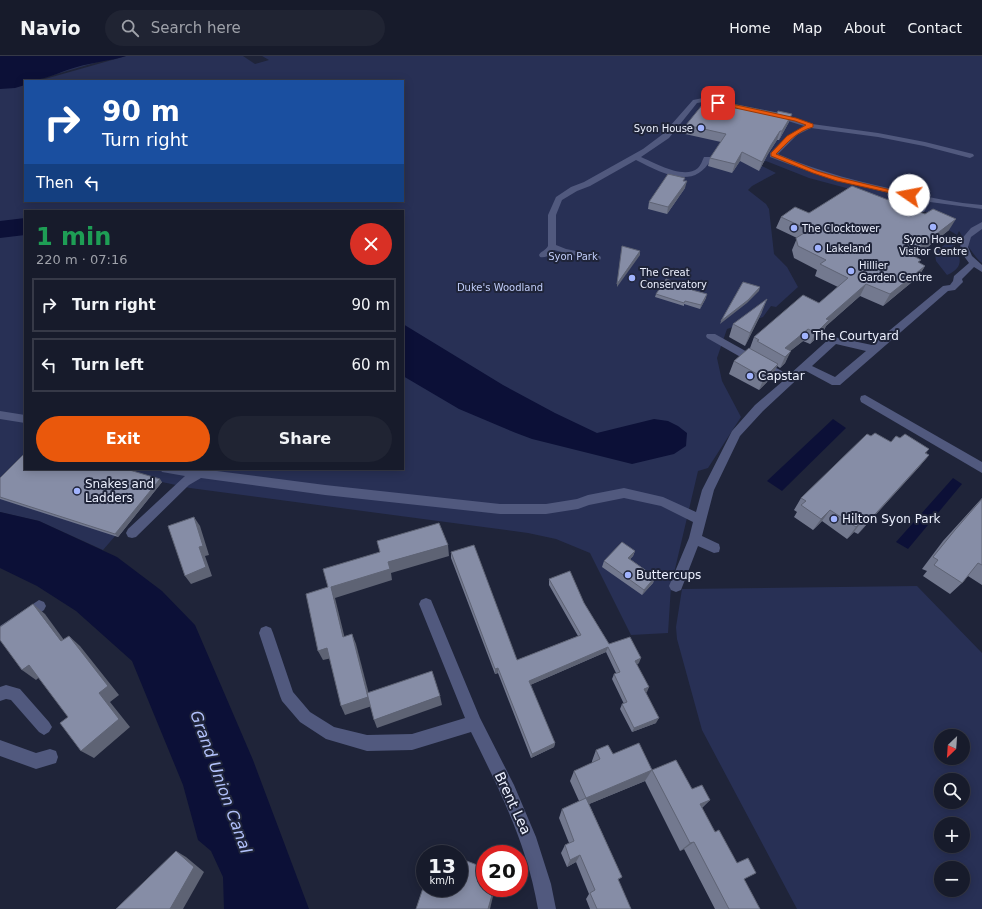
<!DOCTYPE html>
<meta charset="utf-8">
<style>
body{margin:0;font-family:"DejaVu Sans",sans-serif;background:#202433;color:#f1f3f6;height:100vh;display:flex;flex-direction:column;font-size:15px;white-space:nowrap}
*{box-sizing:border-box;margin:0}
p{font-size:13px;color:#9ea1a9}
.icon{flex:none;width:22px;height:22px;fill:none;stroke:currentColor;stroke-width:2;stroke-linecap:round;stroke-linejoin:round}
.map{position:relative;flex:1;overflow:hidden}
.side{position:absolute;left:24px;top:154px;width:380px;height:260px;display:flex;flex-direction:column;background:#171b2b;border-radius:0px;box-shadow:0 2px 10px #0003,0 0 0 1px #363947}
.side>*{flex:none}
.hud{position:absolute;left:24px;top:24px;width:380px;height:122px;border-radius:0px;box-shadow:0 2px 10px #0003,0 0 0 1px #363947;background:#1a4fa0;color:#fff;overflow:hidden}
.needle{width:26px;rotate:205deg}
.controls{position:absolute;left:934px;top:673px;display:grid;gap:8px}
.controls a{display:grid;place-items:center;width:36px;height:36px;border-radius:50%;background:#171b2b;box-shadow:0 2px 10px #0003,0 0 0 1px #363947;font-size:20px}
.speed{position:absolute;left:416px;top:789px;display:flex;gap:8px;font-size:20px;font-weight:700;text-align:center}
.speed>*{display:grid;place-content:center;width:52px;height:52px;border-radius:50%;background:#171b2b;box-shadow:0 2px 10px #0003,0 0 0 1px #363947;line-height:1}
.speed small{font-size:10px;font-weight:400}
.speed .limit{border:6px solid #d22;background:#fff;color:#111}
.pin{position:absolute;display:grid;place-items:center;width:34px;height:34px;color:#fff;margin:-17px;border-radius:8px;box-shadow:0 2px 6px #0006}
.me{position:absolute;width:44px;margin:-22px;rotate:282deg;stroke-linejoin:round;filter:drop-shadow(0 0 3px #0008)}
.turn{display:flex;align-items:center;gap:14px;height:84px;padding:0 12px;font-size:18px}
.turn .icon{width:52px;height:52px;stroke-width:2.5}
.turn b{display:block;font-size:28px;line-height:34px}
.then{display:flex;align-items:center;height:38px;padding:0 12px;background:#0003;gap:8px;font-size:15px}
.round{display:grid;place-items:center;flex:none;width:42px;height:42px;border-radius:21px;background:#202433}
.head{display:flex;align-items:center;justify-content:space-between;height:68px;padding:0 12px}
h1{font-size:24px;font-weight:700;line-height:30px;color:#1e9e55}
.action{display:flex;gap:8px;margin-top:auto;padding:8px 12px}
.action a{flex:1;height:46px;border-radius:24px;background:#ea580c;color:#fff;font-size:16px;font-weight:700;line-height:46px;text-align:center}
.action a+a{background:#202433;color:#f1f3f6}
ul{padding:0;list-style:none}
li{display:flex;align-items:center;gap:12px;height:54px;margin:0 8px 6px;padding:0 4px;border:2px solid #363947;border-radius:0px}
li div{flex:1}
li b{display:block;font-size:15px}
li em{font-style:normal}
header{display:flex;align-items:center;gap:24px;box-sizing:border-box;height:56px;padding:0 20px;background:#171b2b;border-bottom:1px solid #363947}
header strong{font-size:19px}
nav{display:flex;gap:22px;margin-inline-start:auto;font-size:14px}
.search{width:280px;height:36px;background:#202433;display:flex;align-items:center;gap:10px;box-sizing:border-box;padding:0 14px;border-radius:22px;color:#9ea1a9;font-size:15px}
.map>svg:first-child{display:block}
</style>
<header>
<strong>Navio</strong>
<div class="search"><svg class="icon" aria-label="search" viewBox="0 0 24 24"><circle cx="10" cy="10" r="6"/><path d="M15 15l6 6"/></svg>Search here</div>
<nav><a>Home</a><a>Map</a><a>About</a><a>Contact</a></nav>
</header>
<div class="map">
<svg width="982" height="853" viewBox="0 0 982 853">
<rect width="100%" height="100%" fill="#1f2439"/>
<g fill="#283055" fill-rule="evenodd">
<path d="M126,0H243L255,8L269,4L262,0H982V207C974,201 965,185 959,175L957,179L947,173L935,159L891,144L809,122L766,105L758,108L776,117L752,130L748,134L766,148L769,153L774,198L787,211L798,231L776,251L771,250L763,261L727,273L717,302L722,325L741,361L708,412L698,415L671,530L668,577L631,579L590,497L556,483L528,477L190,432L162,426L103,494L39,465L0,456V27L101,5L33,25H25V145H403V25H38ZM25,155H403V413H25Z"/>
<path d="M952,182C958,199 968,209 947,219L936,205L935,197Z"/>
<path d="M917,530L982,597V853H797L702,674L677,583L676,571L682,533ZM941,680H963V702H941ZM941,724H963V746H941ZM941,768H963V790H941ZM941,812H963V834H941Z"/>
</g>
<g fill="#0c1037">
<path d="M0,0H126C110,5 93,6 77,11C59,16 43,25 25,25V29L15,32L0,33Z"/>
<path d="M25,162V179L0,182V165Z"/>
<path d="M403,268L503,329L555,357L597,377L654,363L668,365L678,370L687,377L686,390L674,398L632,408L532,383L516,377L459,353L403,320Z"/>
<path d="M833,363L846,372L782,435L767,425Z"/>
<path d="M953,422L962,428L908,493L896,486Z"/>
<path d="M0,456L39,465L117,501L162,535L195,569L253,704L309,853H224L223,821L211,795L198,784L183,729L132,605L76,555L37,530L0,512Z"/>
</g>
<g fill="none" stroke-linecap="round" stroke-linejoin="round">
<g fill="#51597e" fill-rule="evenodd">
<path d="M703,42L724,47L721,49L703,46L697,47L669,82L641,101C655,107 684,124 698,112C701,109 702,105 704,101H710L711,103C694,136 660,116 636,104L590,130L577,135L562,144L556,159V189L566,193L600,200L601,202L600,204L597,205L554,194C552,199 546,202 540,201L539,199C541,195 545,195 548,190V159L556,141L571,131L584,126L643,93L663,78L693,44Z"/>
<path d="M774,57L798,63L812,68L878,77L925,86L973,98L974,100L970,102L924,90L878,81L811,72L797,79L778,98C819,116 863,127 907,136C932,142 956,147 982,149V153L930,146L924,156H918L917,154L923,145C871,133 820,121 770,101V97L788,80L804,70L772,60V58Z"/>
<path d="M982,166V173L971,181L968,191L972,200L982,209V216L974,211L962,223L963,226L955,234L948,235L840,329H832L806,315L763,355L740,380L714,434L702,480L719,488L720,492L719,496L714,497L698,490L681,534L676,536L671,534L669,530L689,482L693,466L661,450L624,442L589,449L578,453L546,458H500L325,439L201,422L189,429L136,481L132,482L128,481L126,477L128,473L185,420L162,416L160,413H201L325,429L500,448H546L577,443L588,439L624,432L663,441L696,456L702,434L732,375L755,349L783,325L707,282L706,280L707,278H715L789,319L830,282L834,281L872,289L943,230L950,229L953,225L954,220L969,207L961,196L960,185L971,172ZM836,288L866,295L835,321L812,310Z"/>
<path d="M865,339L982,406V417L861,346L860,343L861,340Z"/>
<path d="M0,355L25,359V367L0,363Z"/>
<path d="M426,542L431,544L480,662L514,729L536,781L551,828L556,853H538C527,788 500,735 471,676L412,694L367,695L326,683L300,666L282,645L280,640L259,577L261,572L266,570L271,572L273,577L293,636L310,656L334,671L367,679L412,678L465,662L419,548L421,544Z"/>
<path d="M39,544L44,546L46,550L44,554L5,583L0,585V570Z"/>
<path d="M6,629L20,633L49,666L52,671L49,676L44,679L39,676L11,644L6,643L0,645V631Z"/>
<path d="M0,684L36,697L50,693L56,695L58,701L56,707L36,713L0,700Z"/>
</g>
</g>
<g fill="#73798f">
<path d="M789,66L779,84H777L768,98L759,115L740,105L732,117L708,110L710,102L721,86L685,78L686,69Z"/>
<path d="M684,125L685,132L667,158L648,153L649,146Z"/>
<path d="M809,157L949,174L915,201L919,207L925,210L918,221L883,250L860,240L826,270L823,276L810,288L803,285L790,295L785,307L780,312L777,310L772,321L759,334L729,318L734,305L750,292L754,281L819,247L838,231L815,220L817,214L794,202L792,194L797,182L776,172L781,161Z"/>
<path d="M693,232L692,234L706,242L700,253L684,248V250L655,241L656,238Z"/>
<path d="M762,256L745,290L729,281L733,268Z"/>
<path d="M871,380L891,386L900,382L929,393L926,397L929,399L919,411L858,478L854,476L847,483L822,465L813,474L794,461L797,456L794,454L801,442Z"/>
<path d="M0,422L162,426L118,481L0,443Z"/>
<path d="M982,442V529L968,520L962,527L950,538L923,520L927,515L922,513L943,485Z"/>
<path d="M635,495L633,500L630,503L655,521L653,527L642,539L602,511L604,505Z"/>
<path d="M451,496L517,604L578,580L549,529V523L584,547L609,588L639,607L637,608L647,636L645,637L656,667L632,676L620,653L622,648H624L612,623L614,618L616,617L606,596L530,629L555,687L554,691L531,702L498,617L495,618L451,502Z"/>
<path d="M596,694L613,698L652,714L692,733L710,744L702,752L715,776L744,823L760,853H715L684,793L680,795L645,725L589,748L622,821L618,824L631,853H590L586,843L589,838L576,806L567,811L561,797L565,789L569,787L559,762L562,753L579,745L570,725L574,715L592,707V705Z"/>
</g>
<g fill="#5e6374">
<path d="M792,58L789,66L779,84L782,75Z"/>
<path d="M780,75L777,84L768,98L759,115L762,106L771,89Z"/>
<path d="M742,96L740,105L732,117L735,108Z"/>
<path d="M687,125L685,132L667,158L668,151Z"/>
<path d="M956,163L949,174L904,210L910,198Z"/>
<path d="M640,195V199L617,231V228Z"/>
<path d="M925,210L918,221L883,250L890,238Z"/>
<path d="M866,228L860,240L826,270L823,276L810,288L816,277L826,263Z"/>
<path d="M760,231L759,235L747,247L720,268L721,265Z"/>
<path d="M707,238L706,242L700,253L701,249Z"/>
<path d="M767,243L762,256L745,290L750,277Z"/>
<path d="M808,273L803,285L784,300L785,292Z"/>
<path d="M791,295L785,307L780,312L785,301Z"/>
<path d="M778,308L772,321L759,334L764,322Z"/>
<path d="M929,399L919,411L858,478L867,467Z"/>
<path d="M160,423L162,426L118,481L115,478Z"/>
<path d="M830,454L822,465L813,474L821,463Z"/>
<path d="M194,461L200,470L209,499L205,500L212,520L191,528L185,520L199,491Z"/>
<path d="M863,464L854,476L847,483L856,471Z"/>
<path d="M448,489L449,500L391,517L392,524L335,542L347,591L343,581L331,531L388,506Z"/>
<path d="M635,495L633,500L626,508L628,502Z"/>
<path d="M655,521L653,527L642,539L644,534Z"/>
<path d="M33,548L45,558L72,595L61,585Z"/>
<path d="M352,578L356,588L372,650L345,659L341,650Z"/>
<path d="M69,580L80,590L119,639L110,646L130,671L94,702L81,695L99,637Z"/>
<path d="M608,591L606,596L528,630L529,625Z"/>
<path d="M327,592L332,602L323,604L318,595Z"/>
<path d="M641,602L639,607L633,610L635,605Z"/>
<path d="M29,609L42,619L36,624L22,614Z"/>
<path d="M498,612V617L495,618V613Z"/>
<path d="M649,631L647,636L641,638L644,633Z"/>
<path d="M440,640L442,649L377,672L374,664Z"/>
<path d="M659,662L656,667L632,676L634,672Z"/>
<path d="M555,687L554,691L531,702L532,698Z"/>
<path d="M652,714L645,725L582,751L586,742Z"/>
<path d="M710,744L700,753V748Z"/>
<path d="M694,786L684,793L680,795L690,787Z"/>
<path d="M176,795L186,801L204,816L183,853H170Z"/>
<path d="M580,799L576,806L567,811L570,804Z"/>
<path d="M494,832H495L490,853H488Z"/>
</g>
<g fill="#868da6" stroke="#5e6374">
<path d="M707,43L777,57L778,55L792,58L782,75H780L771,89L762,106L742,96L735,108L710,102L726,78L686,69Z"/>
<path d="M668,118L685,122L683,125H687L668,151L649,146Z"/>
<path d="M852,130L925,158L933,153L956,163L910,198L921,204L918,206L925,210L890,238L866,228L826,263L829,264L816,277L808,273L785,292L791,295L785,301L757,285L759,284L754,281L803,239L819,247L848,222L820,208L826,204L798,190L796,182L809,174L781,161L795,151L809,157Z"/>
<path d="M622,190L640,195L617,228Z"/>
<path d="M666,223L693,232L692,234L707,238L701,249L685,245L684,247L656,238Z"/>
<path d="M743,226L760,231L748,244L721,265Z"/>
<path d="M767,243L750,277L733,268Z"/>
<path d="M749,292L778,308L764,322L734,305Z"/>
<path d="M875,377L891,386L896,380L900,382L905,378L929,393L925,397L929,399L867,467L863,464L856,471L830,454L821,463L801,449L806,445L801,442L867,378L871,380Z"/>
<path d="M25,397V413H126L160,423L115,478L0,441V422Z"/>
<path d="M982,443V509L978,507L962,527L934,509L938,504L933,501L955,474Z"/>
<path d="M194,461L203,490L199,491L206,511L185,520L168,470Z"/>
<path d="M439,467L448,489L388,506L390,513L331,531L343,581L352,578L368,641L341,650L327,592L318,595L306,538L328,531L323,513L380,496L377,485Z"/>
<path d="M622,486L635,495L628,502L655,521L644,534L604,505Z"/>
<path d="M474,489L517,604L581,579L549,523L570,515L584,547L609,588L630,581L641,602L635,605L649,631L644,633L659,662L634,672L622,648L627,646L614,618L620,616L608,591L529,625L555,687L532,698L498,612L495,613L451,496Z"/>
<path d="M33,548L61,585L69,580L108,630L99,637L119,663L81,695L60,667L68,661L29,609L22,614L0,584V571Z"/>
<path d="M432,615L440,640L374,664L367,637Z"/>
<path d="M639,687L652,714L586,742L574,715L600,703L596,694L608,689L613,698Z"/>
<path d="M676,704L692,733L702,729L710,744L700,748L715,776L719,774L737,807L748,802L756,817L744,823L760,853H729L694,786L690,787L652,714Z"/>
<path d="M586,742L622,821L618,823L631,853H597L590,837L595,834L580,799L570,804L565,789L574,785L562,753Z"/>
<path d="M435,794L447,798H434Z"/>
<path d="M176,795L194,811L170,853H116Z"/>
<path d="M459,802L485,812V832H494L488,853H416L425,826V832H459Z"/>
</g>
<path fill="#ea580c" stroke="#983908" d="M718,45L796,62L813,68V71C797,75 787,87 776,98L817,115L841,122L912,139L909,141L837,125L813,117L771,100V97L787,80L806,69L795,65L717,48L716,47Z"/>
<g fill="#a1b3fd" stroke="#1f2439" stroke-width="1.5">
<circle cx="701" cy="72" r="4"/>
<circle cx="933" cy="171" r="4"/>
<circle cx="794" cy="172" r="4"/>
<circle cx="818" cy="192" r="4"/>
<circle cx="851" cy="215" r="4"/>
<circle cx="632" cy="222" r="4"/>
<circle cx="805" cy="280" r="4"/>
<circle cx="750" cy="320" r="4"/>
<circle cx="77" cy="435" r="4"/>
<circle cx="834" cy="463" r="4"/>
<circle cx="628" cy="519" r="4"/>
</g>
<g text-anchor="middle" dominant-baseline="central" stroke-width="4" stroke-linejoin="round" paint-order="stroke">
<g font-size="10" fill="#ecf0fe" stroke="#1f2439" text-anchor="start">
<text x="693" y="72" text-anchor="end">Syon House</text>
<text x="802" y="172">The Clocktower</text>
<text x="933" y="183" text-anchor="middle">Syon House<tspan x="933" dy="12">Visitor Centre</tspan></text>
<text x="826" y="192">Lakeland</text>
<text x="859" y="209">Hillier<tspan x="859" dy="12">Garden Centre</tspan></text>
<text x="640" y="216">The Great<tspan x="640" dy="12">Conservatory</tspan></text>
</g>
<g font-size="10" fill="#c1cdf9" stroke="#1f2439">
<text x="573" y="200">Syon Park</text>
<text x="500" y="231">Duke's Woodland</text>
</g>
<g font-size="12" fill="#ecf0fe" stroke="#1f2439" text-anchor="start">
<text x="813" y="280">The Courtyard</text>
<text x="758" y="320">Capstar</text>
<text x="85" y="428">Snakes and<tspan x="85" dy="14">Ladders</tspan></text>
<text x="842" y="463">Hilton Syon Park</text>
<text x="636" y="519">Buttercups</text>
</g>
<g font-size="14" fill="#ecf0fe" stroke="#1f2439">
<text transform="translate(513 747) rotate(65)">Brent Lea</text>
</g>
<g font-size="16" font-style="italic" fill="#b1c0fa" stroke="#1f2439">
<text transform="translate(221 726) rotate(70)">Grand Union Canal</text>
</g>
</g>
</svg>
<div class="controls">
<a><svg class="needle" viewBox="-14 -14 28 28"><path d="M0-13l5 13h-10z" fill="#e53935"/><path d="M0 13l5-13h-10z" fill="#9ea1a9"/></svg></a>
<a><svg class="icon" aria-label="search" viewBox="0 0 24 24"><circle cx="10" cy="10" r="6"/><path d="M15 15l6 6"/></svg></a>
<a>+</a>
<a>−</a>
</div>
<div class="speed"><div>13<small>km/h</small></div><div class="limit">20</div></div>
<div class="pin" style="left:718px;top:47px;background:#d93025"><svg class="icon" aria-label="arrive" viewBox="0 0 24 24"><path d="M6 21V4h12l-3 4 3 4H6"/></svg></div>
<svg class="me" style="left:909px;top:139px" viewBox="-20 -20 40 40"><circle r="19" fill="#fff"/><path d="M0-13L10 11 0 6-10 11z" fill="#ea580c"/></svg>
<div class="hud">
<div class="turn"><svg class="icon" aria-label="right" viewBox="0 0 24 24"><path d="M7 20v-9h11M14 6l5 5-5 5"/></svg><div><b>90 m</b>Turn right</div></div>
<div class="then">Then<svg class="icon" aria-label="left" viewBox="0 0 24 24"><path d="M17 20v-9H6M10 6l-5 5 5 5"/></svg></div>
</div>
<section class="side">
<div class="head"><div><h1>1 min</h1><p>220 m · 07:16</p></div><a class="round" style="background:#d93025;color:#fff"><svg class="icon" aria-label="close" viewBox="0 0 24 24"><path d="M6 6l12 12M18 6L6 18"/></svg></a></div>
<ul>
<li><svg class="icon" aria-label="right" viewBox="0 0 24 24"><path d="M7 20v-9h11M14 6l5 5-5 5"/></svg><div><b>Turn right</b></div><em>90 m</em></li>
<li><svg class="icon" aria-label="left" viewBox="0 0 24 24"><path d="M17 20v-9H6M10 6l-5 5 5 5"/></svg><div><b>Turn left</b></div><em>60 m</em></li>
</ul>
<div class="action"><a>Exit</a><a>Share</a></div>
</section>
</div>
